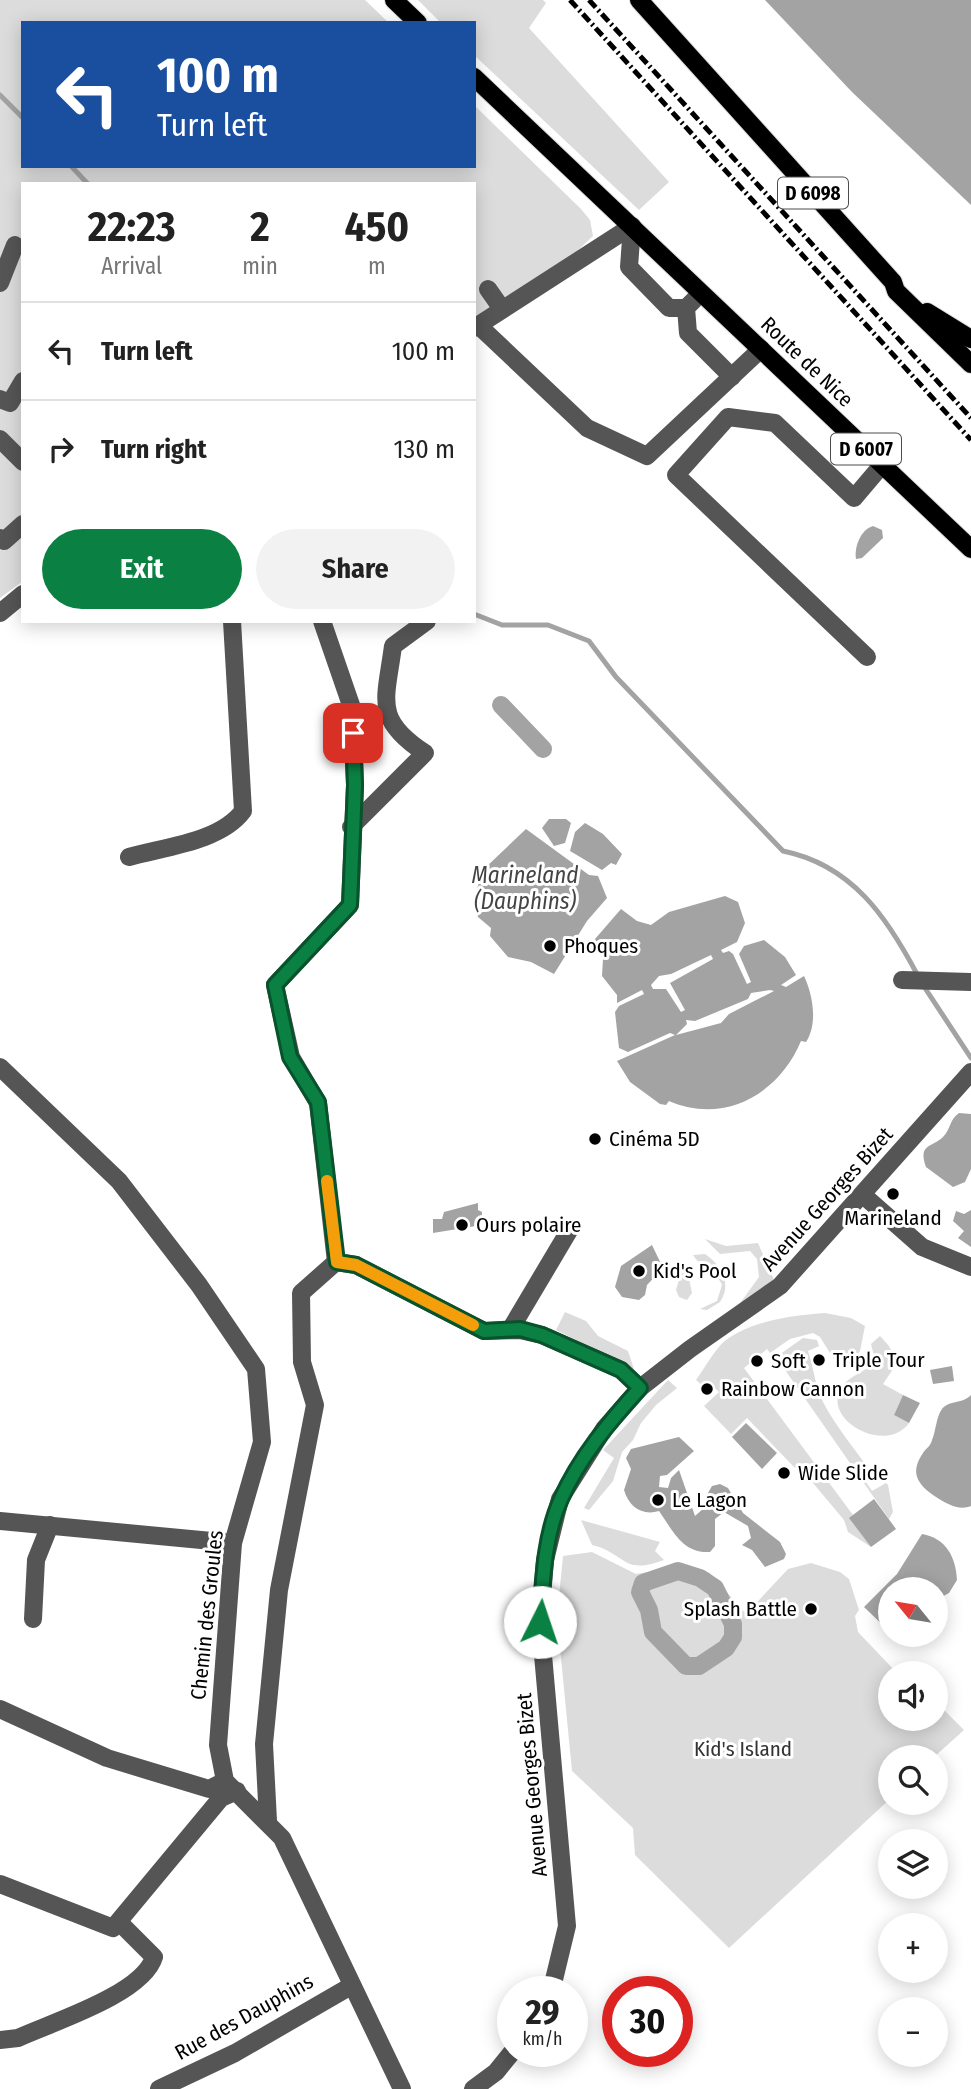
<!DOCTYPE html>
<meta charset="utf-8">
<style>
body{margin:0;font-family:"Fira Sans Condensed",sans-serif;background:#f2f2f2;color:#222;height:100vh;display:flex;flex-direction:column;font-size:26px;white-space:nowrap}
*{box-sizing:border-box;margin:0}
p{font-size:23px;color:#767676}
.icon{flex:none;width:38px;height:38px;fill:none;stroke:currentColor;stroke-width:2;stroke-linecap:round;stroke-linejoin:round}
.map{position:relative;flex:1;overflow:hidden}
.panel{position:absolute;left:21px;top:182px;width:455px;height:441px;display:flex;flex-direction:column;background:#fff;border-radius:0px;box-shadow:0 4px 18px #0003}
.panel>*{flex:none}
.guide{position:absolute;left:21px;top:21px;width:455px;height:147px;border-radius:0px;box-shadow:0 4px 18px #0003;background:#1a4fa0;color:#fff;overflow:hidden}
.needle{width:46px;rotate:300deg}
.fabs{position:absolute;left:878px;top:1577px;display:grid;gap:14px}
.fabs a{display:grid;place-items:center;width:70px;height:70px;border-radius:50%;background:#fff;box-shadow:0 4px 18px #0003;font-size:35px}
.speed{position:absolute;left:497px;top:1976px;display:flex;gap:14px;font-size:35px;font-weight:700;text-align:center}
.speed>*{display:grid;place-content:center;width:91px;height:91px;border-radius:50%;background:#fff;box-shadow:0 4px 18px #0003;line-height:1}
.speed small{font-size:18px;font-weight:400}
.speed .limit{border:10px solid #d22;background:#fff;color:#111}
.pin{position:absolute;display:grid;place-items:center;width:60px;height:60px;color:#fff;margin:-30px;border-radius:14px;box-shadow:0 4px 10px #0006}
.me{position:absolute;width:77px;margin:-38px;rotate:4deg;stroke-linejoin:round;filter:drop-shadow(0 0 5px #0008)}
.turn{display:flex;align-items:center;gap:24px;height:147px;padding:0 21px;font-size:32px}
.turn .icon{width:91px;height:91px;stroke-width:2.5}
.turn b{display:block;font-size:49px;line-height:60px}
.eta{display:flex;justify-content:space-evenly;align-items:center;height:119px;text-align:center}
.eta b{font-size:42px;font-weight:700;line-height:49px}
.primary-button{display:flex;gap:14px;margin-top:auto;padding:14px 21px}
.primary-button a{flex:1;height:80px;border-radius:42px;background:#0b8043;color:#fff;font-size:28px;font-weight:700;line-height:80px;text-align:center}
.primary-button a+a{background:#f2f2f2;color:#222}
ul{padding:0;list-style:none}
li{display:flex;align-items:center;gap:21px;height:98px;padding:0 21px;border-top:2px solid #e0e0e0}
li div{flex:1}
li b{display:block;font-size:26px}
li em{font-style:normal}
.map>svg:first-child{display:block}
</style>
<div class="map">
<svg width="971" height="2089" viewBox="0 0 971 2089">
<rect width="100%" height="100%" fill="#fff"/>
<g fill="#dcdcdc">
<path d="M0,0H365L389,23H23V166H474V105L581,209L590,220L593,236L577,251L474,320V184H23V581L0,598Z"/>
<path d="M418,0H543L546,3L529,28L669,182L639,210L474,55V23H441Z"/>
<path d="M705,1239L726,1246L758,1243L774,1280L738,1306L759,1277L757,1259L750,1251L720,1254Z"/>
<path d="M705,1254C720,1264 733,1283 720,1302L707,1310L700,1309L717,1301L722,1285C716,1271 701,1268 693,1255Z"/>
<path d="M681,1273L688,1274L692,1293L687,1300L679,1297L676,1290Z"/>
<path d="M565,1312L586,1321L598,1336L628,1351L634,1369L556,1330Z"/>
<path d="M825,1313L851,1318L865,1326L860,1351L847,1368L840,1369L820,1337L813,1333L790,1339L770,1353L767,1349L744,1368L853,1515L850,1518L871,1547L848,1532L844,1520L803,1471L794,1467L747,1418L731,1434L704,1406L719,1392L708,1381L703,1386L696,1380C703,1370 710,1358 718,1348C739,1322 794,1315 825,1313Z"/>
<path d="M880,1336L889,1346L897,1363L883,1384L903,1395L894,1415L909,1423C887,1454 827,1423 839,1392C846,1375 865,1374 875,1361L871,1344Z"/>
<path d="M803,1338L817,1340L819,1346L808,1351C814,1368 815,1387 824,1404C837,1428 856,1451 872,1473L864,1479L872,1491L886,1483L888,1485L893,1512L889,1519L776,1357Z"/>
<path d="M668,1380L677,1388L656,1405L641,1423L633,1440L622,1452L613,1481L589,1510L584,1508L614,1458L603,1450Z"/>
<path d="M581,1520L660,1542L655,1551L664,1560C622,1576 626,1553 592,1545Z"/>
<path d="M592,1552L636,1574L682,1566L710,1573L746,1614L788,1569L811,1563L840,1572L849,1579L859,1610L855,1616L858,1632L897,1673H891V1718H936V1702L964,1730L934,1757H891V1798L729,1948L635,1855L633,1828L572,1771L557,1617L563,1556Z"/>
</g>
<g fill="#a3a3a3" fill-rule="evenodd">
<path d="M765,0H971V205L852,92Z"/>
<path d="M873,526L882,530L883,538L862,558L856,559C854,548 860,530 873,526Z"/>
<path d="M549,819H566L571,823L565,843L554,846L542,828Z"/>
<path d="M585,823L603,834L622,854L616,865L611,863L602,870L570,851L575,832Z"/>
<path d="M526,829L589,875L598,876L607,898L587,921L554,974L531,962L508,957L490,936L491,928L478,917L472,901L485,868Z"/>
<path d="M725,896L738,902L745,923L737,942L721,950L723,953L729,951L733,954L747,984L751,982L739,954L744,946L764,940L785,957L796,975L781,985L786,987L804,976C813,995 818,1024 806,1042L801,1041C779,1094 724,1125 669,1101L666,1105L660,1104L630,1082L617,1061L675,1035L670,1033L628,1052L619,1048L615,1012L619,1006L644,994L642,990L617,1003V995L602,976L603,959L595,939L621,909L637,921L651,925L669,912ZM711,955L713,959L670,983L685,1010L681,1012L666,989H653L651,985L659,976L671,974ZM770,990L774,991L729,1014L721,1023L676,1035L687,1024L686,1020L695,1021L748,999L751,993Z"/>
<path d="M959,1113L971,1114V1169L965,1182L953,1187L926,1167C918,1144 931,1148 943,1137C951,1129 949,1120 959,1113Z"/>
<path d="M478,1203V1210L482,1212V1225L433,1233V1219H442L444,1212Z"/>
<path d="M971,1210V1247L958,1238L964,1231L953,1221L956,1211L964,1214Z"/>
<path d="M652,1245L663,1268L647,1285L645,1295L639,1300L622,1297L615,1287L621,1266Z"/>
<path d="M952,1366L954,1381L933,1384L930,1370Z"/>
<path d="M903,1395L920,1403L909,1423L894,1415Z"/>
<path d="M971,1395V1506C959,1511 947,1504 936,1497C918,1485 909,1473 923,1453C926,1448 931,1446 932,1440C936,1431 936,1417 942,1409C949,1400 963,1404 971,1395Z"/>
<path d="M746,1423L777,1453L762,1469L732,1437Z"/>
<path d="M679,1437L694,1451L667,1475L660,1476L659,1487L668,1488L671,1478L679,1470L695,1516L704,1508L705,1498L712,1486L720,1484L728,1488L743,1513L780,1542L786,1554L784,1559L765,1567L752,1550L742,1545L751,1538L748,1526L724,1512L715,1519V1546L710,1552C683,1554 673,1531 659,1511C642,1516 629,1507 624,1490L631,1469L626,1458L631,1449Z"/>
<path d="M874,1499L896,1529L871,1547L849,1518Z"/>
<path d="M922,1534C946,1538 956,1557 957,1580L949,1593L936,1600V1589H891V1633L864,1607L897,1574Z"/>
</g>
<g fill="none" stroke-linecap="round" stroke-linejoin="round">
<g stroke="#a3a3a3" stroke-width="5">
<path d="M0,95L23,118"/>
<path d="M71,166L88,184"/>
<path d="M474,614L502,625H548L589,641L616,677L783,851C852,865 887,917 918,976"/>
<path d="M923,985L971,1058"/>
</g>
<g stroke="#a3a3a3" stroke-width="18">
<path d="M501,705L543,749"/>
<path d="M678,1571L700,1578L715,1588L733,1624V1637L726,1648L699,1666H686L653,1632L649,1610L640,1592L643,1583Z"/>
</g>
<defs>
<g id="major">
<path d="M394,0L418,23"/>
<path d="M639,0L893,282L896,291L971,364"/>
<path d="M474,77L971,549"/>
<path d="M927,312L971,339"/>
</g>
</defs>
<use href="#major" stroke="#dbdbdb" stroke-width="20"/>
<g stroke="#555" stroke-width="18">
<path d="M632,226L629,267L669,308H686"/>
<path d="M0,283L15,245"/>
<path d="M488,289L502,309"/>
<path d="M694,300L686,308L688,333L732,377"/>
<path d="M478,325L587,428L647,456L761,349"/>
<path d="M474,328L632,226"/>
<path d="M0,399L10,403L23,381"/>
<path d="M0,439L23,462"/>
<path d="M0,538L4,541L23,524"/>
<path d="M0,613L23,594"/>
<path d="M322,621L352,708L355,785L350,905L275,985L291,1057L318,1103L336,1262"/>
<path d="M867,657L676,475L728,417L775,423L854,498L882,465"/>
<path d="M351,827L425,753C373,719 386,700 393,646L427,621"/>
<path d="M129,857C164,847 220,842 243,811L232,621"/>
<path d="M902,980L971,982"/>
<path d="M0,1067L119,1181L199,1285L256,1369L262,1442L233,1543L218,1745L225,1781L282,1838L402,2089"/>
<path d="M863,1195L922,1247L971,1267"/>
<path d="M510,1330L570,1229"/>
<path d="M0,1521L233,1543"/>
<path d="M33,1619L36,1560L50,1525"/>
<path d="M0,1709L107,1758L209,1789L225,1781"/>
<path d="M268,1821L264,1744L279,1590L315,1405L302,1362L301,1293L336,1262L356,1265L484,1331L520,1330L542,1335L621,1370L640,1388"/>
<path d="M0,1884L113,1928L221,1798L237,1791"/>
<path d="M551,1992L567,1926L540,1621L545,1560L560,1499L604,1429L640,1388L690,1349L780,1286L971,1072"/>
<path d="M0,2040L18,2038C53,2022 143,1994 154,1957L119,1922"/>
<path d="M159,2089L235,2053L351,1986"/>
<path d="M473,2089L496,2072L513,2051"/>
</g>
<use href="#major" stroke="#000" stroke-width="18"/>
<g stroke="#000" stroke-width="5" stroke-dasharray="10 3.5 2 3.5" stroke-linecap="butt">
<path d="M570,0L971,440"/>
<path d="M589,0L971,418"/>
</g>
</g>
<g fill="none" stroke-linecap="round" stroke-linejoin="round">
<defs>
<path id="route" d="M353,733L355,785L350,905L275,985L290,1057L318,1102L337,1262L356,1265L484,1331L520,1329L542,1335L621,1370L640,1388C610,1421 579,1458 561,1499C544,1536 543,1581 540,1622"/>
</defs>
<use href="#route" stroke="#07532c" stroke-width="18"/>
<use href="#route" stroke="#0b8043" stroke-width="12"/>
<path stroke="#f59e0b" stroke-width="12" d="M327,1181L337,1262L356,1265L473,1325"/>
</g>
<g fill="#000" stroke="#fff" stroke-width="2.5">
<circle cx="550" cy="946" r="7"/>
<circle cx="595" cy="1139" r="7"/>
<circle cx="893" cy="1194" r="7"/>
<circle cx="462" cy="1225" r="7"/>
<circle cx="639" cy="1271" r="7"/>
<circle cx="819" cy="1360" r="7"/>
<circle cx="757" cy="1361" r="7"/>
<circle cx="707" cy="1389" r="7"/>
<circle cx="784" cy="1473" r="7"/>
<circle cx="658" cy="1500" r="7"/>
<circle cx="811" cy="1609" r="7"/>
</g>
<g text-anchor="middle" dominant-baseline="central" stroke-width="6" stroke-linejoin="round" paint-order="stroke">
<g fill="#fff" stroke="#4c4c4c" stroke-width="2">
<rect x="778" y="177.5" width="70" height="31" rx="5"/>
<rect x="831" y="433.5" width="70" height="31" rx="5"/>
</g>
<g font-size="19" font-weight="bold" fill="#000">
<text x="813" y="193">D 6098</text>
<text x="866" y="449">D 6007</text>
</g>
<g font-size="21" fill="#000" stroke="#fff">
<text transform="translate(807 362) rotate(44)">Route de Nice</text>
<text transform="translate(827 1199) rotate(-48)">Avenue Georges Bizet</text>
<text transform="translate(207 1615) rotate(-84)">Chemin des Groules</text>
<text transform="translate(532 1785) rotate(-95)">Avenue Georges Bizet</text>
<text transform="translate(244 2017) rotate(-29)">Rue des Dauphins</text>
</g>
<g font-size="21" fill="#000" stroke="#fff" text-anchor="start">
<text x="564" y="946">Phoques</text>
<text x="609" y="1139">Cinéma 5D</text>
<text x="893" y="1218" text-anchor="middle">Marineland</text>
<text x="476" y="1225">Ours polaire</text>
<text x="653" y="1271">Kid's Pool</text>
<text x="833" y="1360">Triple Tour</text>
<text x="771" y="1361">Soft</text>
<text x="721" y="1389">Rainbow Cannon</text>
<text x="798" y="1473">Wide Slide</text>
<text x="672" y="1500">Le Lagon</text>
<text x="797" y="1609" text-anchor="end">Splash Battle</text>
</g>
<g font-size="21" fill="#333" stroke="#fff">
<text x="743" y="1749">Kid's Island</text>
</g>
<g font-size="23" font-style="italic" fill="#444" stroke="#fff">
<text x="525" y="875">Marineland<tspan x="525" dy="26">(Dauphins)</tspan></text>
</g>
</g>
</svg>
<div class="fabs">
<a><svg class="needle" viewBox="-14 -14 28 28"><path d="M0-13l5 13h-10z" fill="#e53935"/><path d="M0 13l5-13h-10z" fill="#767676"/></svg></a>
<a><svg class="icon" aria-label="sound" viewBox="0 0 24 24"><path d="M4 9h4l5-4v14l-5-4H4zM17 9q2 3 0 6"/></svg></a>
<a><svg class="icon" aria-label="search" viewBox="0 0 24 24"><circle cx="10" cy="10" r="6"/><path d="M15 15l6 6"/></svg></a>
<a><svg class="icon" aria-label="layers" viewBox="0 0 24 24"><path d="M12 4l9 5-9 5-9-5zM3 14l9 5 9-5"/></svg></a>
<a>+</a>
<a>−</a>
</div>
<div class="speed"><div>29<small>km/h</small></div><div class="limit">30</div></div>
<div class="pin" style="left:353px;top:733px;background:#d93025"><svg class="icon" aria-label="arrive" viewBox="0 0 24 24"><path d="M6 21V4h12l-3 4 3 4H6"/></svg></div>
<svg class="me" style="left:540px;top:1622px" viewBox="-20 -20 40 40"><circle r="19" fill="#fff"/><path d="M0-13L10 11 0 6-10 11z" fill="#0b8043"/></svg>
<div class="guide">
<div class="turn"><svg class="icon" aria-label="left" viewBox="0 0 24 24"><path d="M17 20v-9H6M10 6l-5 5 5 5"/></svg><div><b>100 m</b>Turn left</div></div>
</div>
<section class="panel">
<div class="eta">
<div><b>22:23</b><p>Arrival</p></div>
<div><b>2</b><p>min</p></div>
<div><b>450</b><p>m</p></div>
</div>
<ul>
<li><svg class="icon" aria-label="left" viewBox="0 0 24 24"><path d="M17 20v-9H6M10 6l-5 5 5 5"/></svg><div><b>Turn left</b></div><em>100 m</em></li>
<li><svg class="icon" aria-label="right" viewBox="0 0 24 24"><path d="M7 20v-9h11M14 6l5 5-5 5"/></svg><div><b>Turn right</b></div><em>130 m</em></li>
</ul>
<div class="primary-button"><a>Exit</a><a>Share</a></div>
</section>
</div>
